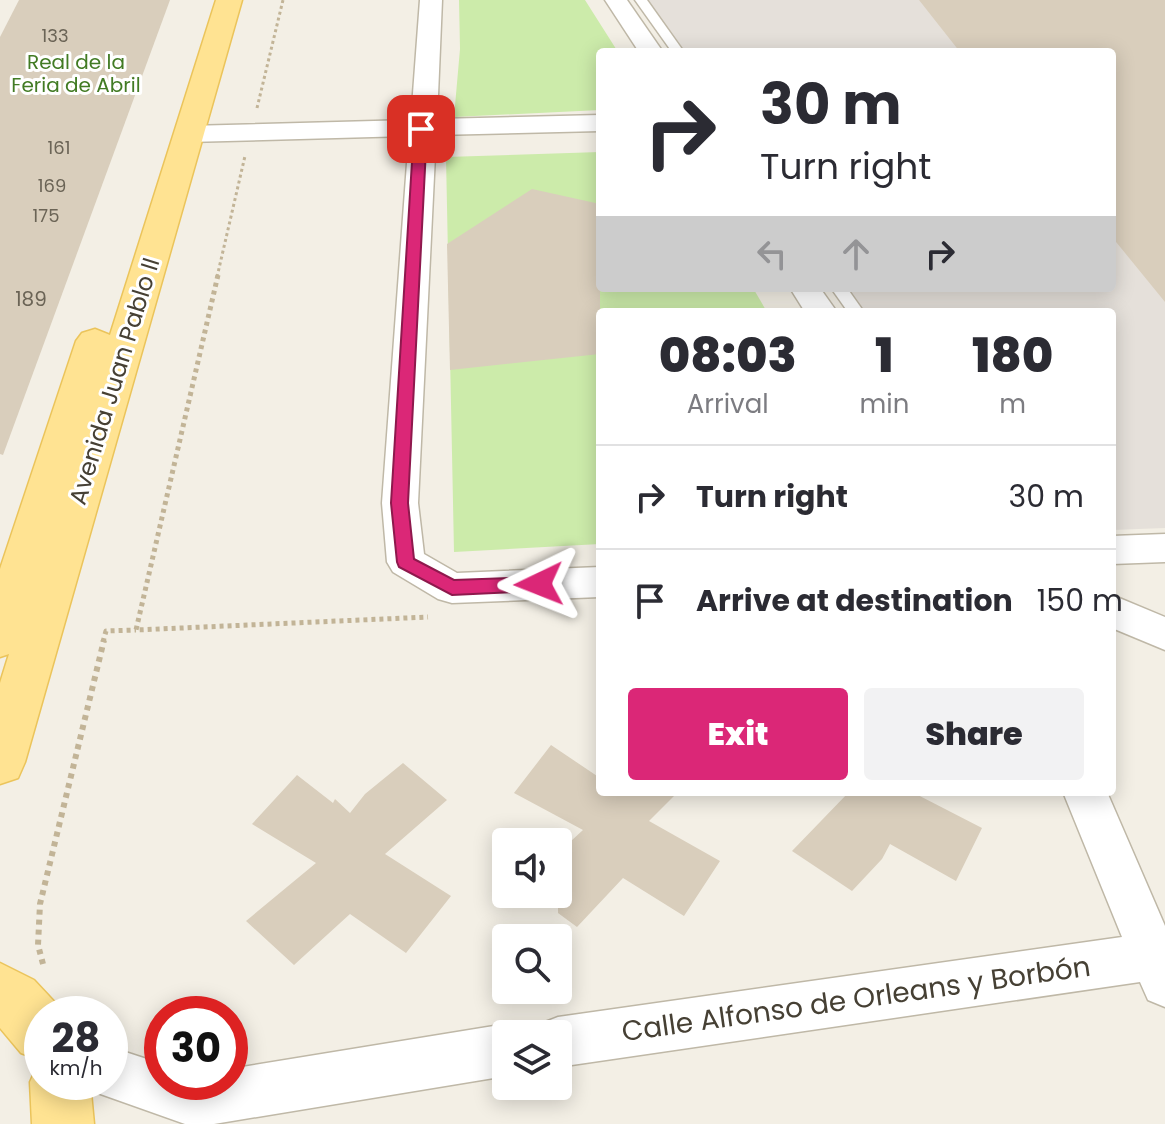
<!DOCTYPE html>
<meta charset="utf-8">
<style>
body{margin:0;font-family:Poppins,sans-serif;background:#f2f2f3;color:#2b2b33;height:100vh;display:flex;flex-direction:column;font-size:30px;white-space:nowrap}
*{box-sizing:border-box;margin:0}
p{font-size:26px;color:#7c7c81}
.icon{flex:none;width:44px;height:44px;fill:none;stroke:currentColor;stroke-width:2;stroke-linecap:round;stroke-linejoin:round}
.map{position:relative;flex:1;overflow:hidden}
.panel{position:absolute;left:596px;top:308px;width:520px;height:488px;display:flex;flex-direction:column;background:#fff;border-radius:8px;box-shadow:0 4px 20px #0003}
.panel>*{flex:none}
.hud{position:absolute;left:596px;top:48px;width:520px;height:244px;border-radius:8px;box-shadow:0 4px 20px #0003;background:#fff;color:#2b2b33;overflow:hidden}
.buttons{position:absolute;left:492px;top:828px;display:grid;gap:16px}
.buttons a{display:grid;place-items:center;width:80px;height:80px;border-radius:8px;background:#fff;box-shadow:0 4px 20px #0003;font-size:40px}
.speed{position:absolute;left:24px;top:996px;display:flex;gap:16px;font-size:40px;font-weight:700;text-align:center}
.speed>*{display:grid;place-content:center;width:104px;height:104px;border-radius:50%;background:#fff;box-shadow:0 4px 20px #0003;line-height:1}
.speed small{font-size:20px;font-weight:400}
.speed .limit{border:12px solid #d22;background:#fff;color:#111}
.pin{position:absolute;display:grid;place-items:center;width:68px;height:68px;color:#fff;margin:-34px;border-radius:16px;box-shadow:0 4px 12px #0006}
.me{position:absolute;width:88px;margin:-44px;rotate:268deg;stroke-linejoin:round;filter:drop-shadow(0 0 6px #0008)}
.turn{display:flex;align-items:center;gap:28px;height:168px;padding:0 32px;font-size:36px}
.turn .icon{width:104px;height:104px;stroke-width:2.5}
.turn b{display:block;font-size:56px;line-height:68px}
.lanes{display:flex;align-items:center;height:76px;padding:0 32px;background:#0003;justify-content:center;gap:40px;direction:ltr}
.lanes .off{opacity:.35}
.eta{display:flex;justify-content:space-evenly;align-items:center;height:136px;text-align:center}
.eta b{font-size:48px;font-weight:800;line-height:56px}
.button{display:flex;gap:16px;margin-top:auto;padding:16px 32px}
.button a{flex:1;height:92px;border-radius:8px;background:#db2777;color:#fff;font-size:32px;font-weight:800;line-height:92px;text-align:center}
.button a+a{background:#f2f2f3;color:#2b2b33}
ul{padding:0;list-style:none}
li{display:flex;align-items:center;gap:24px;height:104px;padding:0 32px;border-top:2px solid #e1e1e2}
li div{flex:1}
li b{display:block;font-size:30px}
li em{font-style:normal}
.map>svg:first-child{display:block}
</style>
<div class="map">
<svg width="1165" height="1124" viewBox="0 0 1165 1124">
<rect width="100%" height="100%" fill="#f3efe5"/>
<path fill="#e5e0da" d="M646,0H1165V528L1112,530V312H856L840,288H1112V52H681Z"/>
<g fill="#ccebaa">
<path d="M459,0H585L618,52H600V110L454,117L460,49Z"/>
<path d="M600,152V288H753L767,312H600V544L454,552L446,157Z"/>
</g>
<g fill="#d9cebc">
<path d="M19,0H170L3,455L0,454V37Z"/>
<path d="M919,0H1165V302L1112,237V52H960Z"/>
<path d="M532,189L600,204V354L450,370L447,244Z"/>
<path d="M551,745L600,778V792H678L649,821L720,861L684,916L623,878L577,927L558,913V853L583,830L514,793Z"/>
<path d="M403,763L447,800L385,854L451,896L406,953L350,914L294,965L246,921L316,863L252,824L297,775L333,803L335,799L350,813L365,794Z"/>
<path d="M849,792H912L982,828L956,881L890,844L882,859L852,891L792,851Z"/>
</g>
<g fill="none" stroke-linecap="round" stroke-linejoin="round">
<defs>
<g id="lane">
<path d="M635,0H647L684,52H672Z"/>
<path d="M831,288H847L864,312H848Z"/>
</g>
<g id="street">
<path d="M420,0H442L437,119L600,115V131L436,135L418,503L424,554L457,573L600,567V597L452,603L438,599L393,572L387,562L382,503L409,136L188,142L179,140L175,134L179,128L188,126L411,120Z"/>
<path d="M605,0H627L663,52H639Z"/>
<path d="M790,288H820L837,312H805Z"/>
<path d="M1165,534V562L1112,564V536Z"/>
<path d="M1112,595L1165,617V650L1112,628Z"/>
<path d="M1063,792H1107L1165,926V1007L1148,1000L1140,982L558,1067V1034H536L540,1024L558,1017L1122,937Z"/>
<path d="M506,1024L525,1034H506V1076L214,1124H185L92,1091L88,1082H110V1047L162,1064V1082H230V1069Z"/>
</g>
<g id="primary">
<path d="M216,0H242L25,762L18,778L0,784V683L9,654L0,657V569L76,341L82,333L95,329L110,335Z"/>
<path d="M0,963L34,980L63,1011L64,1014H42V1082H90L94,1124H32L30,1082L40,1060L21,1053L0,1028Z"/>
</g>
</defs>
<use href="#lane" stroke="#bfb8a7" stroke-width="3"/>
<use href="#street" stroke="#bfb8a7" stroke-width="3"/>
<use href="#primary" stroke="#ebc45b" stroke-width="3"/>
<g stroke="#c2b497" stroke-width="3" stroke-dasharray="3 3" stroke-linecap="butt">
<path d="M257,108L283,0"/>
<path d="M217,277L245,156"/>
</g>
<g stroke="#c2b497" stroke-width="5" stroke-dasharray="4 4" stroke-linecap="butt">
<path d="M218,275L136,630L428,617"/>
<path d="M103,642L106,631L136,630"/>
</g>
<path stroke="#c2b497" stroke-width="6" stroke-dasharray="5 5" stroke-linecap="butt" d="M43,964L38,945L40,904L104,640"/>
<use href="#lane" fill="#fff" fill-rule="evenodd"/>
<use href="#street" fill="#fff" fill-rule="evenodd"/>
<use href="#primary" fill="#ffe392" fill-rule="evenodd"/>
</g>
<path fill="#db2777" stroke="#8e194d" stroke-width="2" d="M421,125L427,129L408,503L414,559L454,580L539,577L549,584L539,591L452,595L399,567L397,562L391,503L414,129Z"/>
<g text-anchor="middle" dominant-baseline="central" stroke-width="6" stroke-linejoin="round" paint-order="stroke">
<g font-size="18" fill="#6b6456">
<text x="55" y="35">133</text>
<text x="59" y="147">161</text>
<text x="52" y="185">169</text>
<text x="46" y="215">175</text>
</g>
<g font-size="20" fill="#427b24" stroke="#fff">
<text x="76" y="62">Real de la<tspan x="76" dy="23">Feria de Abril</tspan></text>
</g>
<g font-size="20" fill="#6b6456">
<text x="31" y="299">189</text>
</g>
<g font-size="24" fill="#464034" stroke="#fff">
<text transform="translate(114 381) rotate(-73)">Avenida Juan Pablo II</text>
</g>
<g font-size="28" fill="#464034" stroke="#fff">
<text transform="translate(856 999) rotate(-8)">Calle Alfonso de Orleans y Borbón</text>
</g>
</g>
</svg>
<div class="buttons">
<a><svg class="icon" aria-label="sound" viewBox="0 0 24 24"><path d="M4 9h4l5-4v14l-5-4H4zM17 9q2 3 0 6"/></svg></a>
<a><svg class="icon" aria-label="search" viewBox="0 0 24 24"><circle cx="10" cy="10" r="6"/><path d="M15 15l6 6"/></svg></a>
<a><svg class="icon" aria-label="layers" viewBox="0 0 24 24"><path d="M12 4l9 5-9 5-9-5zM3 14l9 5 9-5"/></svg></a>
</div>
<div class="speed"><div>28<small>km/h</small></div><div class="limit">30</div></div>
<div class="pin" style="left:421px;top:129px;background:#d93025"><svg class="icon" aria-label="arrive" viewBox="0 0 24 24"><path d="M6 21V4h12l-3 4 3 4H6"/></svg></div>
<svg class="me" style="left:539px;top:584px" viewBox="-20 -20 40 40"><path d="M0-17L14 15 0 8-14 15z" fill="#db2777" stroke="#fff" stroke-width="4"/></svg>
<div class="hud">
<div class="turn"><svg class="icon" aria-label="right" viewBox="0 0 24 24"><path d="M7 20v-9h11M14 6l5 5-5 5"/></svg><div><b>30 m</b>Turn right</div></div>
<div class="lanes"><svg class="icon off" aria-label="left" viewBox="0 0 24 24"><path d="M17 20v-9H6M10 6l-5 5 5 5"/></svg><svg class="icon off" aria-label="ahead" viewBox="0 0 24 24"><path d="M12 20V5M6 11l6-6 6 6"/></svg><svg class="icon" aria-label="right" viewBox="0 0 24 24"><path d="M7 20v-9h11M14 6l5 5-5 5"/></svg></div>
</div>
<section class="panel">
<div class="eta">
<div><b>08:03</b><p>Arrival</p></div>
<div><b>1</b><p>min</p></div>
<div><b>180</b><p>m</p></div>
</div>
<ul>
<li><svg class="icon" aria-label="right" viewBox="0 0 24 24"><path d="M7 20v-9h11M14 6l5 5-5 5"/></svg><div><b>Turn right</b></div><em>30 m</em></li>
<li><svg class="icon" aria-label="arrive" viewBox="0 0 24 24"><path d="M6 21V4h12l-3 4 3 4H6"/></svg><div><b>Arrive at destination</b></div><em>150 m</em></li>
</ul>
<div class="button"><a>Exit</a><a>Share</a></div>
</section>
</div>
